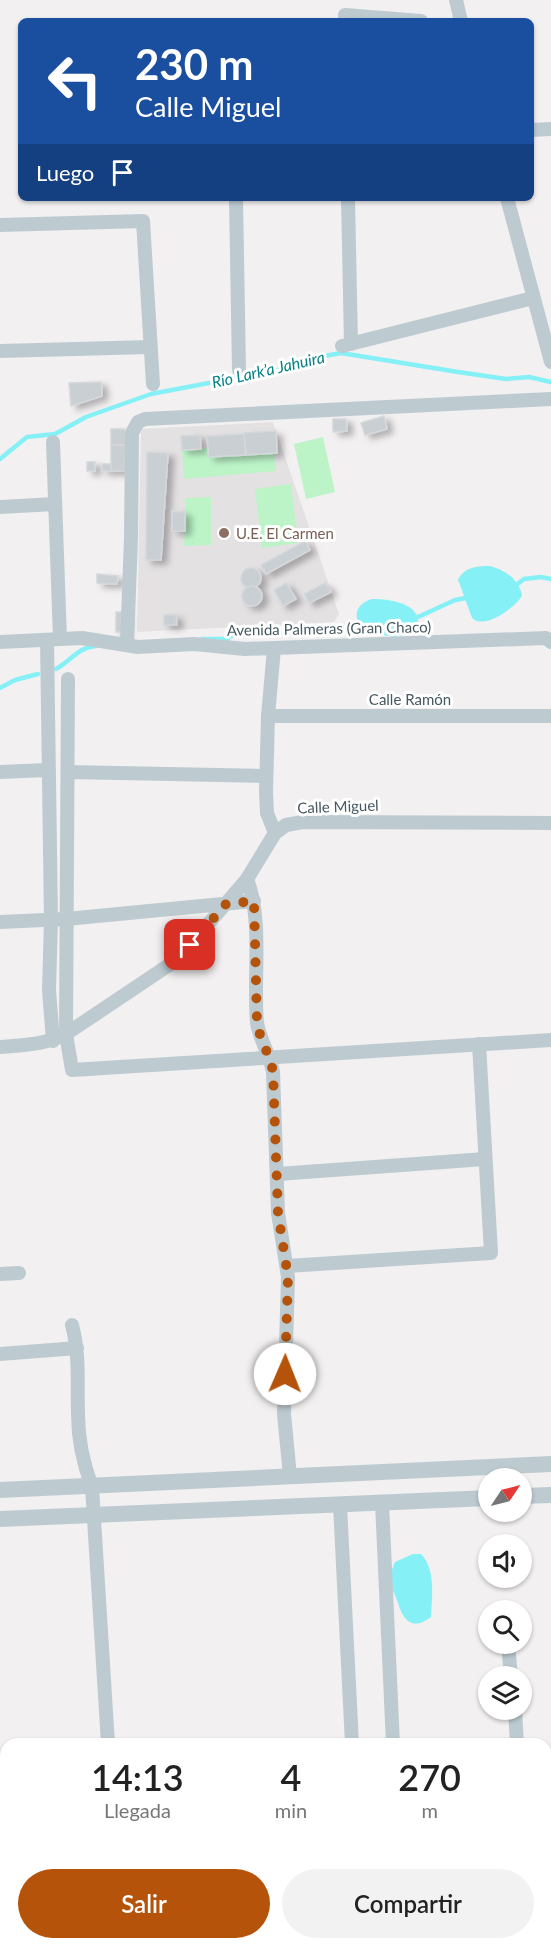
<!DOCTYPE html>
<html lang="es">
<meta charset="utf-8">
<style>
body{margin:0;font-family:Lato,sans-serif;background:#f2f2f2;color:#222;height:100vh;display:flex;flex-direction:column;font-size:22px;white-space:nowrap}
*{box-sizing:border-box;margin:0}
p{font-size:20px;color:#767676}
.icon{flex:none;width:33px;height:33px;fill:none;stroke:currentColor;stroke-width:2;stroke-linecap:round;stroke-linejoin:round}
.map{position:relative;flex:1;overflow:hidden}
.side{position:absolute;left:0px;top:1738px;width:552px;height:212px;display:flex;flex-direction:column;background:#fff;border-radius:18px 18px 0 0;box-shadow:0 2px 4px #0004}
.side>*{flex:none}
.guide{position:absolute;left:18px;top:18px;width:516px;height:183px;border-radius:9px;box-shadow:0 2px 4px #0004;background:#1a4fa0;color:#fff;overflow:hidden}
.needle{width:39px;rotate:55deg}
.buttons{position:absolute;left:478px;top:1468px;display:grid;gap:12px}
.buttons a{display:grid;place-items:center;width:54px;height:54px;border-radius:50%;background:#fff;box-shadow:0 2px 4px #0004;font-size:30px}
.pin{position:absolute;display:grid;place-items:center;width:51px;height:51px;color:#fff;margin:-26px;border-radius:12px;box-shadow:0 3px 9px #0006}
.me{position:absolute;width:66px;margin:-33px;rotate:1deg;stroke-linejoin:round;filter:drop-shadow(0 0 4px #0008)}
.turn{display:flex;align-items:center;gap:21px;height:126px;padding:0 18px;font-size:27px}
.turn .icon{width:78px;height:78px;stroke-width:2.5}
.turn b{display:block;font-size:42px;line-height:51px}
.then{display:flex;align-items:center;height:57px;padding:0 18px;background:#0003;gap:12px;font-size:22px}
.eta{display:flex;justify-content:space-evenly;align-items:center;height:102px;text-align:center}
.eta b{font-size:36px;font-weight:600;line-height:42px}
.cta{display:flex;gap:12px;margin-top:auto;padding:12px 18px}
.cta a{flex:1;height:69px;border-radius:36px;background:#b45309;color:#fff;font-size:24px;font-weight:600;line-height:69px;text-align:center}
.cta a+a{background:#f2f2f2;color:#222}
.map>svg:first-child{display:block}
</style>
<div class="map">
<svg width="551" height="1949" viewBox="0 0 551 1949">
<defs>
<filter id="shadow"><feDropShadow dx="6" dy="4" stdDeviation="3" flood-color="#0004"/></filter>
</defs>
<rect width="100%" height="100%" fill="#f3f0f1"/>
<path fill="#e4e1e3" d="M273,422L339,614L334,622L137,632L141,429Z"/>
<g fill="#bcf4c8">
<path d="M323,437L335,492L306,499L294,444Z"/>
<path d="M208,448L209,457L274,453L276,471L184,479L182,450Z"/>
<path d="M291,484L298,543L262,548L255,489Z"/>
<path d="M211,497V545L184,546L186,498Z"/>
</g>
<g fill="#85f0f5">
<path d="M490,566C505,570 520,580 522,596C515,607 487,629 473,619C471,617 461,586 458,580C464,567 477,566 490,566Z"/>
<path d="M372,599C390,599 422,603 418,627C400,644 377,635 359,624C353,612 359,603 372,599Z"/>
<path d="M413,1554H421C436,1569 432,1598 431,1617C413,1631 403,1621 398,1603C392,1584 385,1584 395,1562Z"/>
</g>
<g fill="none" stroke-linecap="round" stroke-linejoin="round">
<g stroke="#85f0f5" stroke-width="4.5">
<path d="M0,459L27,437L55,434L86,417L151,394L282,369L314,358L341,353L458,372L506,379L529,377L551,382"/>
<path d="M515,586L524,579L541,577L551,579"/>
<path d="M412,617H418L455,600L472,597"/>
<path d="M202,639H227L231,636L307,631L345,632L363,624"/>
<path d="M56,669C71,661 78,647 96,646"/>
<path d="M0,688L15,680L38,674"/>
</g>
</g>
<g fill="#cacfd3" stroke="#d4d8dc" stroke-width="1.5" filter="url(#shadow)">
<path d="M101,382L102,396L71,406L69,383Z"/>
<path d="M384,416L387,429L365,435L361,423Z"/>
<path d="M333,419H346L347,431L333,432Z"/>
<path d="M111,429H124L126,432V445H111Z"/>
<path d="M276,431L277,453L246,455L244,433Z"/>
<path d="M244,434L246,455L209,457L207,436Z"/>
<path d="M200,435L201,449L182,450L181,436Z"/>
<path d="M111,445H126L125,471H111Z"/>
<path d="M147,452L168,453L161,560H146Z"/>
<rect x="87" y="462" width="8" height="9"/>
<rect x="102" y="464" width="9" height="7"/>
<path d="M172,511L185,512V531H172Z"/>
<path d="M305,541L310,550L266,574L261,565Z"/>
<circle cx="251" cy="578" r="10"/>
<path d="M97,574L118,576L117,584L97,583Z"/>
<path d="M286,583L296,599L283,606L274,590Z"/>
<path d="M325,583L331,592L309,603L304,594Z"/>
<circle cx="252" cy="596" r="10"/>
<path d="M116,612H125L124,632H116Z"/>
<path d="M164,615H176L177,625H164Z"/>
</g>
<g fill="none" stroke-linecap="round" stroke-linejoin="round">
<path stroke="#bdcbd1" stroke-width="7" d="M0,1887H6"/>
<g stroke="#bdcbd1" stroke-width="14">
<path d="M456,0L461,21"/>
<path d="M345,21V15L421,21"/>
<path d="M531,130L551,129"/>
<path d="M236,198L239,370"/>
<path d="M348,198L351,344"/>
<path d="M507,198L551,362"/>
<path d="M0,225L143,221L153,384"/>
<path d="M342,346L533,298"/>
<path d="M0,351L150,347"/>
<path d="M53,442L60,639"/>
<path d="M0,507L55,504"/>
<path d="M47,640L51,920L49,990L53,1041"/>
<path d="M0,642L82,638L138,647L194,644L245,649L546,638L551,642"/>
<path d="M127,644L131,538L132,433L138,422L145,419L551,399"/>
<path d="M274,648L268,716L266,792L267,813L275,833"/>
<path d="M68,679L66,1034L72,1070L551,1040"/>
<path d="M268,716H551"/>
<path d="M0,772L47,770"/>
<path d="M68,772L266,776"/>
<path d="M247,879C263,920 253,978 257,1023C260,1040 270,1055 273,1072L278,1213L288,1277L284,1414L290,1476"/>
<path d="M0,922L66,919L254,901"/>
<path d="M0,1047C23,1045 44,1045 66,1034L178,959L247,879L275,833L286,825L303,822L551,823"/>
<path d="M278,1174L485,1159"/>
<path d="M287,1266L491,1253L479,1044"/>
<path d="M0,1274L19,1273"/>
<path d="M72,1325C80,1355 77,1383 78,1414C78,1440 83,1463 92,1487L108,1744"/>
<path d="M0,1354L77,1348"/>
<path d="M382,1503L393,1744"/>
<path d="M340,1505L352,1744"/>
<path d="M508,1644L511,1677"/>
<path d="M515,1710L517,1744"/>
<path d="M546,1863L551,1862"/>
<path d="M34,1944V1949"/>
<path d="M120,1944V1949"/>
<path d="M374,1944L376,1949"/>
<path d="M402,1944L403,1949"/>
<path d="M532,1944V1949"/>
</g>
<g stroke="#bdcbd1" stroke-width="16">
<path d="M0,1490L551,1464"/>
<path d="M522,1496L551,1495"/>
<path d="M0,1519L489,1498"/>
</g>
</g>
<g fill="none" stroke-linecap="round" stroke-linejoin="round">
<path stroke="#b45309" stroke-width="10" stroke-dasharray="0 18" d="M190,945L226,904L254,901L257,1023C260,1040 270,1055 273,1072L278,1213L288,1277L285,1374"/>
</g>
<circle fill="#8d6e63" stroke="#fff" stroke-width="2" cx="224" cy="533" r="6"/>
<g text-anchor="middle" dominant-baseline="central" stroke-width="6" stroke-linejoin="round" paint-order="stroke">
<g font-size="15" fill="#785e54" stroke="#fff" text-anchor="start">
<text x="236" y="533">U.E. El Carmen</text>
</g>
<g font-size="15" fill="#465860" stroke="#fff">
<text transform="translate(329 628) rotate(-1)">Avenida Palmeras (Gran Chaco)</text>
<text x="410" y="699">Calle Ramón</text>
<text transform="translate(338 806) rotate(-2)">Calle Miguel</text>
</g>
<g font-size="16" font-style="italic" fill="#058187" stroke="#fff">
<text transform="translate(268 369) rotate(-13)">Río Lark’a Jahuira</text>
</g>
</g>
</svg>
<div class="buttons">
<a><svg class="needle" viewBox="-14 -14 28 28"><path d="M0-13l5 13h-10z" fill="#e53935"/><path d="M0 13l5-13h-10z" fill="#767676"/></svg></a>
<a><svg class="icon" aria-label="sound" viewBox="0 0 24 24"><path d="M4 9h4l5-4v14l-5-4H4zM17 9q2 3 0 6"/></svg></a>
<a><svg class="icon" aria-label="search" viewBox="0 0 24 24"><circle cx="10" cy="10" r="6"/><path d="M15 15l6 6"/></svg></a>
<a><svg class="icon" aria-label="layers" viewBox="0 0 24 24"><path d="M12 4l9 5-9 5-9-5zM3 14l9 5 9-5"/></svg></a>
</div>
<div class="pin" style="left:190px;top:945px;background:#d93025"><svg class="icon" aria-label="arrive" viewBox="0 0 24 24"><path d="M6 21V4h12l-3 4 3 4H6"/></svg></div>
<svg class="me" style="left:285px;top:1374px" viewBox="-20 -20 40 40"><circle r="19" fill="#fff"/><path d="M0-13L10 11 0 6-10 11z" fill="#b45309"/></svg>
<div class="guide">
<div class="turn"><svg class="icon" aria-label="left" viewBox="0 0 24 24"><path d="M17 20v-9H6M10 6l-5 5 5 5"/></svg><div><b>230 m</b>Calle Miguel</div></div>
<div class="then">Luego<svg class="icon" aria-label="arrive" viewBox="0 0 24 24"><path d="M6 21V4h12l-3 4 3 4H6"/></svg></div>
</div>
<section class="side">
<div class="eta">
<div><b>14:13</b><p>Llegada</p></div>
<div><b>4</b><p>min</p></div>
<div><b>270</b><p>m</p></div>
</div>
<div class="cta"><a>Salir</a><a>Compartir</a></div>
</section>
</div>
